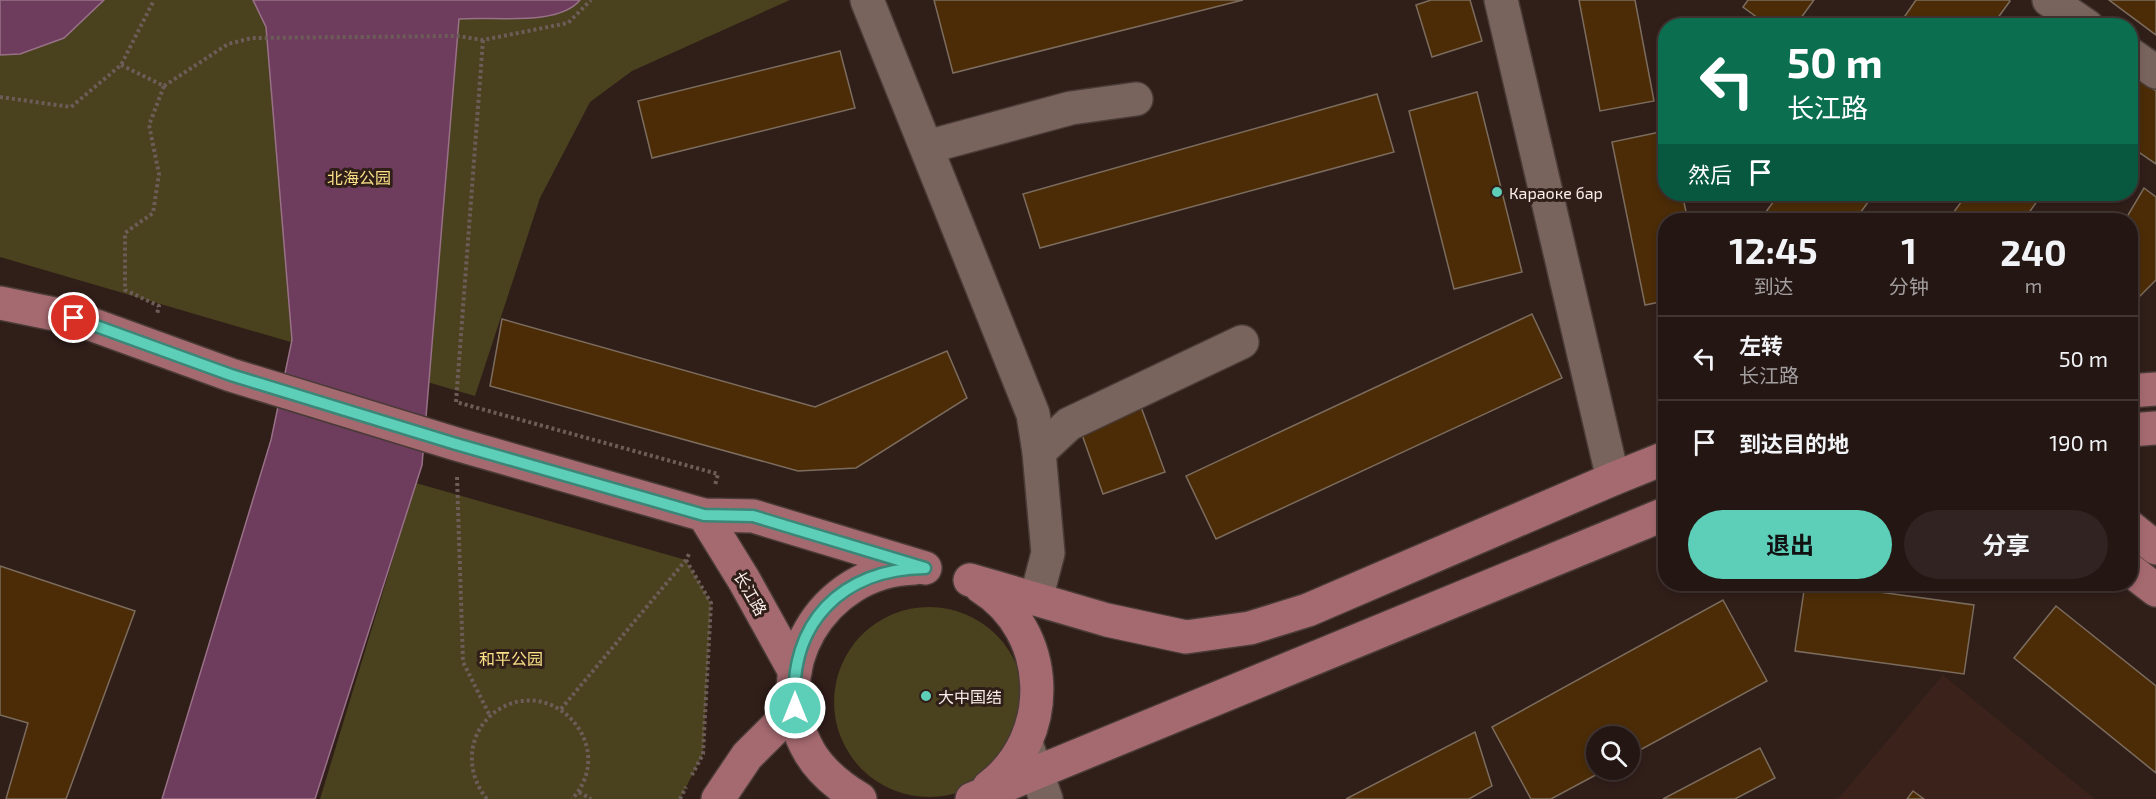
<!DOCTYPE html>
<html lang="zh">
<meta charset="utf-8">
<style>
body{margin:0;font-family:"Exo 2","Noto Sans SC",sans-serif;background:#302321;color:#f1f3f6;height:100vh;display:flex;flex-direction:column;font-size:22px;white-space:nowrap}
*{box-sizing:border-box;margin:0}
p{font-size:20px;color:#a39fa0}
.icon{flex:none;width:33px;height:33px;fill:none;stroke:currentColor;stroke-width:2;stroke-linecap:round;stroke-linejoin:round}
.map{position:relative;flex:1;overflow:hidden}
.details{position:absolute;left:1658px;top:213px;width:480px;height:378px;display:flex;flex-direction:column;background:#241613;border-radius:24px;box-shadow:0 3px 9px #0003,0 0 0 2px #413533}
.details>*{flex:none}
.guide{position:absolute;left:1658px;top:18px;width:480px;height:183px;border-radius:24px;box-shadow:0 3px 9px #0003,0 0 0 2px #413533;background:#0b6e4f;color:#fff;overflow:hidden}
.buttons{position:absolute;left:1586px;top:726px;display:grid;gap:12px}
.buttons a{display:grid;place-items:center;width:54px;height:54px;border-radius:50%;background:#241613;box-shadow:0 3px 9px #0003,0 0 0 2px #413533;font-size:30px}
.pin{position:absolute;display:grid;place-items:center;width:51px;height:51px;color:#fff;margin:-26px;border:3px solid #fff;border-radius:50%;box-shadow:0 2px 6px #0007}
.me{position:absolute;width:66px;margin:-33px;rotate:0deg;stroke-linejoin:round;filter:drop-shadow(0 0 4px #0008)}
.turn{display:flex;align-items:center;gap:21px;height:126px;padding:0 30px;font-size:27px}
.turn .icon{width:78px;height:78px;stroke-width:2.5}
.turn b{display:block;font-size:42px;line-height:51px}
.then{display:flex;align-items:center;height:57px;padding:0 30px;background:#0003;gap:12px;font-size:22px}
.eta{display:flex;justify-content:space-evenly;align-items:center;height:102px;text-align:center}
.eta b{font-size:36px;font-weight:700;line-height:42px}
.cta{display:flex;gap:12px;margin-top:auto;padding:12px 30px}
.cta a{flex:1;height:69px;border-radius:36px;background:#5dceb8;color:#111;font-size:24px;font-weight:700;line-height:69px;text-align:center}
.cta a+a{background:#302321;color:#f1f3f6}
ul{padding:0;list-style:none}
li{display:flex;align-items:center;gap:18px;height:84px;padding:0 30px;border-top:2px solid #413533}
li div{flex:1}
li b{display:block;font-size:22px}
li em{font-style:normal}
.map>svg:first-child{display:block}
</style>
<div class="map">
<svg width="2156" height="799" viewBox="0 0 2156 799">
<rect width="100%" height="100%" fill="#301e19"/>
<path fill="#3b231b" d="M1943,675L2095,799H1838Z"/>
<g fill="#4a411e">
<path d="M0,0H790L632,71L590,102L540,198L475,396L0,257Z"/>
<path d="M416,483L686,560L711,603L703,754L680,799H320Z"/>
<circle cx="929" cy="702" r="95"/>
</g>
<g fill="#6e3c5d" stroke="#987187" stroke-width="1.5">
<path d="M0,0H104L64,38L20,54L0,55Z"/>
<path d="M253,0H580C558,27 491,16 459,19L422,465L315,799H162L271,440L292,340L266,27Z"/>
</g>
<g fill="#4b2c07" stroke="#7c6c5d" stroke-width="1.5">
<path d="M934,0H1243L953,73Z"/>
<path d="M1431,0H1470L1482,41L1432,57L1416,5Z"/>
<path d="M1579,0H1635L1654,101L1600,111Z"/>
<path d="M1748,0H1814L1795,26H1769L1743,7Z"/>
<path d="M1916,0H2009L2010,1L1992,26H1898Z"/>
<path d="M2109,0H2156V35Z"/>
<path d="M840,51L855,108L652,158L638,101Z"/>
<path d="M2130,73L2156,91V164L2130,146Z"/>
<path d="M1477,92L1522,272L1454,289L1409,111Z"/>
<path d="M1377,94L1394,152L1040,248L1023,194Z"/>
<path d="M1665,131V194H1682L1688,220H1665V301L1645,305L1612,142Z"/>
<path d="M2144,188L2156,197V280L2130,306V220H2125Z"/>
<path d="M1779,194H1874L1855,220H1760Z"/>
<path d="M1967,194H2042L2024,220H1948Z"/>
<path d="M1532,314L1562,378L1216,539L1186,476Z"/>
<path d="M502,319L815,407L947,351L967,398L856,468L798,471L490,386Z"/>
<path d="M1141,407L1165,472L1103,494L1080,429Z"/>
<path d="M0,566L135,611L66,799H6L28,723L0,715Z"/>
<path d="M1805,584H1820L1974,605L1964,674L1795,651Z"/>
<path d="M1723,600L1767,681L1629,756V736H1596V770H1605L1551,799H1531L1492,727Z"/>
<path d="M2056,606L2156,686V773L2014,658Z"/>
<path d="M1475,732L1492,786L1469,799H1346Z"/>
<path d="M1760,748L1775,778L1735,799H1663Z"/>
<path d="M1913,791L1924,799H1907Z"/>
</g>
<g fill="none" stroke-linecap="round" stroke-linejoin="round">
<defs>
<g id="minor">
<path d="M867,0L1033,414L1039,452L1048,553L1036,599"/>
<path d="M1501,0L1613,479"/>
<path d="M2049,0L2087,26"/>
<path d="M2130,54L2156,72"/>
<path d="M927,147L1071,108L1136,99"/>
<path d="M1039,452L1069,424L1242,342"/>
<path d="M1027,746L1046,799"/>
</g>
<g id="major">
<path d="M0,303L74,318L231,375L456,444L704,515L753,516L925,568"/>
<path d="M2130,391L2156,389"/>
<path d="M2130,430L2156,428"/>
<path d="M704,515L744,580L795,672"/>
<path d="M2130,527L2156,548"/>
<path d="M2130,570L2156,590"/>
<path d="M970,580L1107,620L1186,637L1250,628L1308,610L1613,479L1665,458"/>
<path d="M981,587C1052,631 1056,737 989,787"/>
<path d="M718,799L747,756L795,708"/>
<path d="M860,799C840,787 822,773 810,753C762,672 822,570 915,568"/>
<path d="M972,799L1665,514"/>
</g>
</defs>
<use href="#minor" stroke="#493b37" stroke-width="36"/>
<use href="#major" stroke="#493b37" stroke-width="36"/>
<g stroke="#6d5d58" stroke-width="4" stroke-dasharray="3 3" stroke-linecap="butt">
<path d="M483,40L456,402L718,474L715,485"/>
<path d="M121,65L164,86L149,125L159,174L153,213L125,233V290L159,306L157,314"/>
<path d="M164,86L228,44L252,38L457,36L483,40L568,23L591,0"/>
<path d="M0,97L71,107L121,65L154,0"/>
<path d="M457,477L463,662L490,716"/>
<path d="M686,560L711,603L703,754L692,775"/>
<path d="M561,709L686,560L689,554"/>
<path d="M579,792L591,799"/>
<path d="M487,799C462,769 468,724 505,706C540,689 579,713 587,748C591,767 585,785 572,799"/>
<path d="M680,799L686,787"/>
</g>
<use href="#minor" stroke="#79645d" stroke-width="33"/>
<use href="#major" stroke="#a56a70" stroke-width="33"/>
</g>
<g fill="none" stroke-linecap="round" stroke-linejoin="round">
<defs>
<path id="route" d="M74,318L231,375L456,444L704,515L753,516L925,568C842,569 788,623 795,708"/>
</defs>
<use href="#route" stroke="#3c8678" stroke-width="15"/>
<use href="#route" stroke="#5dceb8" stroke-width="10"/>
</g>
<g fill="#5dceb8" stroke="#301e19" stroke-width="2">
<circle cx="1497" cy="192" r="6"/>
<circle cx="926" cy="696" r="6"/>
</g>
<g text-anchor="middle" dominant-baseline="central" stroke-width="6" stroke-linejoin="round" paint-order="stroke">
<g font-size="16" fill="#fae187" stroke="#301e19">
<text x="359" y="177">北海公园</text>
<text x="511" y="658">和平公园</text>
</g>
<g font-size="16" fill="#fbeeea" stroke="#301e19" text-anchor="start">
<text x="1509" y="192">Караоке бар</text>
<text x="938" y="696">大中国结</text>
</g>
<g font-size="16" fill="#fbeeea" stroke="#301e19">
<text transform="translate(751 593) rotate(60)">长江路</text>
</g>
</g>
</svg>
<div class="buttons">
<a><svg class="icon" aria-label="search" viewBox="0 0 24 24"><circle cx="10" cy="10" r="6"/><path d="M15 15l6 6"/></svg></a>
</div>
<div class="pin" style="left:74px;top:318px;background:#d93025"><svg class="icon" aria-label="arrive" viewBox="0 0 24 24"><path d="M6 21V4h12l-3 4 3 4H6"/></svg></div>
<svg class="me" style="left:795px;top:708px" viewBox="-20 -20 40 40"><circle r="17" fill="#5dceb8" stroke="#fff" stroke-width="3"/><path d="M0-11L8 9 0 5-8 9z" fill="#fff"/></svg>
<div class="guide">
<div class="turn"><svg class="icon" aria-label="left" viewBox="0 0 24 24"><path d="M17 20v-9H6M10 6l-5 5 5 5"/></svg><div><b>50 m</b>长江路</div></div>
<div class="then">然后<svg class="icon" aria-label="arrive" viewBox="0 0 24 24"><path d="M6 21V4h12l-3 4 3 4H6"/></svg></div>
</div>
<section class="details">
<div class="eta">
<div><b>12:45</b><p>到达</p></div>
<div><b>1</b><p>分钟</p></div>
<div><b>240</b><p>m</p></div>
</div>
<ul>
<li><svg class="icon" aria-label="left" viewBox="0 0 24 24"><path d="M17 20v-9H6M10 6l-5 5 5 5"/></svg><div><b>左转</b><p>长江路</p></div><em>50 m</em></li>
<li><svg class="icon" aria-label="arrive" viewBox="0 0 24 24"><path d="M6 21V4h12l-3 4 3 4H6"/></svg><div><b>到达目的地</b></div><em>190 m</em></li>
</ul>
<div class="cta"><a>退出</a><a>分享</a></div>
</section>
</div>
